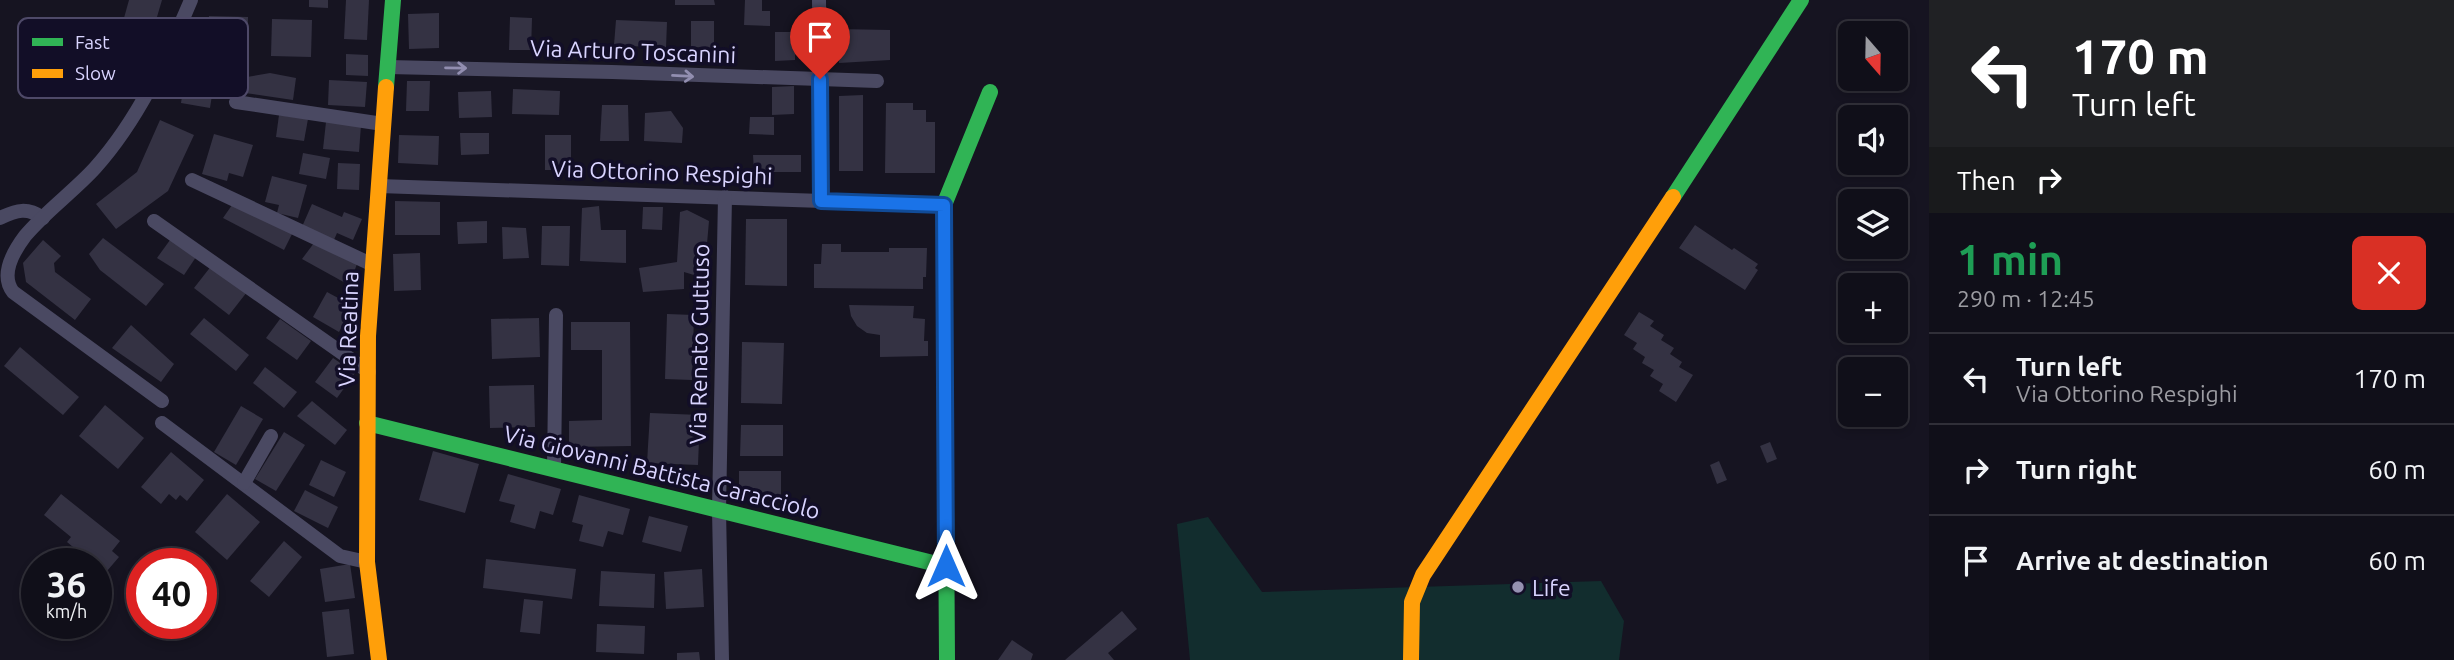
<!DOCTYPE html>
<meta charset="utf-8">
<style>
body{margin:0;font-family:Ubuntu,sans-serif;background:#1e1d26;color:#f1f3f6;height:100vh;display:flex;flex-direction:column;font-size:26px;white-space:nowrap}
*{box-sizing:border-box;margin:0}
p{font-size:23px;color:#9c9ca2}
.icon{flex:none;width:38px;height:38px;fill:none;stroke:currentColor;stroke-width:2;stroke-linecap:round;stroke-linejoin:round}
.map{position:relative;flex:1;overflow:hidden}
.sheet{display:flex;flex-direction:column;background:#100f19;width:525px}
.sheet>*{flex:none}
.top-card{background:#202124;color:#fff;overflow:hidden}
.needle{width:46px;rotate:160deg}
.fabs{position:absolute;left:1838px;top:21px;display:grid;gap:14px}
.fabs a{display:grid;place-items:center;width:70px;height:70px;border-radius:10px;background:#100f19;box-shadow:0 4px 10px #0003,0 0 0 2px #302f38;font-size:35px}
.speed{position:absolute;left:21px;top:548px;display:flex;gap:14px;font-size:35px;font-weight:700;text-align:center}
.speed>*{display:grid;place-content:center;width:91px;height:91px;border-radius:50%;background:#100f19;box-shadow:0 4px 10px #0003,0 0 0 2px #302f38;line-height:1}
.speed small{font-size:18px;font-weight:400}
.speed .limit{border:10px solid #d22;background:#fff;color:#111}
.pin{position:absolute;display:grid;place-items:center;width:60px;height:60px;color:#fff;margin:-72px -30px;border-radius:50% 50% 50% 0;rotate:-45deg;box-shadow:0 0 7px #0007}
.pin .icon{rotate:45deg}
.me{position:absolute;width:77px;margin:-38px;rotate:0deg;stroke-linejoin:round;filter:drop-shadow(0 0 5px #0008)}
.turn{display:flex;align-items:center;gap:24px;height:147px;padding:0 28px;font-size:32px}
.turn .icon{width:91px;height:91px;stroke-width:2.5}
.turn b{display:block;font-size:49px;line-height:60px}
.then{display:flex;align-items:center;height:66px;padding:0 28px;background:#0003;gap:14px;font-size:26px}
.round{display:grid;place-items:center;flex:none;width:74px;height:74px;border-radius:10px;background:#1e1d26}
.summary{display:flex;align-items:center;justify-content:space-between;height:119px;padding:0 28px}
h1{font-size:42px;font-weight:600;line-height:52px;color:#1e9e55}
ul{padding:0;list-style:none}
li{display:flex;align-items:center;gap:21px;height:91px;padding:0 28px;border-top:2px solid #302f38}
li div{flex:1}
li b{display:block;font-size:26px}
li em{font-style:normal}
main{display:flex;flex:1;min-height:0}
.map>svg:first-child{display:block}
</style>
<main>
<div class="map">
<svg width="1929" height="660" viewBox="0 0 1929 660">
<rect width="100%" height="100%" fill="#161421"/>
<path fill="#122d2e" d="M1208,517L1262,592L1601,581L1624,621L1619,660H1190L1177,524Z"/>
<g fill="#343243">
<path d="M129,0H162L154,27L124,18Z"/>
<path d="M309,0H328V8L309,7Z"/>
<path d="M346,0H369L367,40L344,39Z"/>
<path d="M675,0H714L715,5H675Z"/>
<path d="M745,0H762V11H770V26L744,25Z"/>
<path d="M439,13V48L409,49L408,14Z"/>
<path d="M209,16L248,17L247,62L207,61Z"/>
<path d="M510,17L532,18L531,50H509Z"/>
<path d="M272,19L312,20L311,57L271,56Z"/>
<path d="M616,20L667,22L666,48L614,45Z"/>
<path d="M691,21H714V48L691,47Z"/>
<path d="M837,29L890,30V60L839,63Z"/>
<path d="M775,32H804V49H795V60L775,61Z"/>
<path d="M346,54L368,55V76L346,75Z"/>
<path d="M270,73L296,78L293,100L238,92L241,78Z"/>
<path d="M185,77L214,82L210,108L181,103Z"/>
<path d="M329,80L367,82L365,107L328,105Z"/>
<path d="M407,81H430L429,111H406Z"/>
<path d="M794,86V114L772,115V87Z"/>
<path d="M513,89L560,91L559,115L512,114Z"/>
<path d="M491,91L492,117L459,118L458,92Z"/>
<path d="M863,95V171H839V96Z"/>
<path d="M886,103H913V110H926V122H935V173H885Z"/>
<path d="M602,105H628L629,141H600Z"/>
<path d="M671,111L683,128L682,143L644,141L645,113Z"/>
<path d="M279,115L308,119L304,141L276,137Z"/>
<path d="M750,117H774V135L749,134Z"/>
<path d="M160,120L194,135L168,191L116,229L96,204L137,172Z"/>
<path d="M326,122L361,125L359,152L323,149Z"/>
<path d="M460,133H489V154L461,155Z"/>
<path d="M214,134L253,145L243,177L229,173L227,181L202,174Z"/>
<path d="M399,135L439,136L438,165L398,163Z"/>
<rect x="545" y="135" width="26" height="35"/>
<path d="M303,153L330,158L326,179L299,174Z"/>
<path d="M753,155H801V172H754Z"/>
<path d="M338,163L360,164L359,190L337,189Z"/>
<path d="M272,176L307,185L298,218L277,213L279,205L265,202Z"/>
<path d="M395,201L440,202V235H395Z"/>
<path d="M312,204L342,217L344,212L362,219L353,240L337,233L333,242L301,229Z"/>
<path d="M232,205L293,232L284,250L223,218Z"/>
<path d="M599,206L601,230H626V263L580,261L582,208Z"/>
<path d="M643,207H663L662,230L642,229Z"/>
<path d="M687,210L709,221L704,278L684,272V289L643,292L639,268L677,262L680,212Z"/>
<path d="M746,219H787V286L745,285Z"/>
<path d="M487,221V243L458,244L457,222Z"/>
<path d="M1695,225L1732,250L1734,248L1758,264L1755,268L1758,270L1745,290L1679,248Z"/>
<path d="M542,226H570L569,266L541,265Z"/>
<path d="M502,227L526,228L529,258L503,259Z"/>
<path d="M103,238L164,284L146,306L100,270L89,254Z"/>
<path d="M43,240L61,256L54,263L55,272L91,299L75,320L26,282L23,263Z"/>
<path d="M170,240L196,257L184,275L157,258Z"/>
<path d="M314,243L357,264L349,285L302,259Z"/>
<path d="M822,244H841V252H889V248H927L926,277H923V289L814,288V264H821Z"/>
<path d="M420,253L421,290L394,291L393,254Z"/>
<path d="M212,265L247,292L229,315L194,288Z"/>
<path d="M327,292L353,306L339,332L313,317Z"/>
<path d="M849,305L914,306L913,318L925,319L924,341H928V356L880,357V335L867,333L857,326L851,316Z"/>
<path d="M1639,312L1654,321L1650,326L1664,335L1661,340L1674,348L1670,354L1682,362L1679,367L1693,375L1676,402L1659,391L1663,384L1650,376L1654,370L1642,363L1645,357L1633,349L1637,343L1624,335Z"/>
<path d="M667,314L694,315L692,380L665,379Z"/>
<path d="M204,318L249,355L236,371L190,334Z"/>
<path d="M539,318L540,357L492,359L491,319Z"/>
<path d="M280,319L311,341L297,360L266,338Z"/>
<path d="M571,322H630L631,446L569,447V421L602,420V350H571Z"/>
<path d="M131,325L174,364L161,382L112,348Z"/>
<path d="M742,342L784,343L782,404L741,403Z"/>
<path d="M20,347L79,397L63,415L4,366Z"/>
<path d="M333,358L355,373L337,398L315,382Z"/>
<path d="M265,367L297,392L284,408L253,383Z"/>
<path d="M534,385L535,427L490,428L489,386Z"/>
<path d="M312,401L347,430L335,445L297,416Z"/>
<path d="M105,405L144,438L118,469L79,436Z"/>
<path d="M241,406L263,419L236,465L214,452Z"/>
<path d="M650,413L700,415L698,465L647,463Z"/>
<path d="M741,425H783V456H740Z"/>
<path d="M284,432L305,445L276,491L255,479Z"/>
<path d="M1770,442L1777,459L1767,463L1760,446Z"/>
<path d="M433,451L479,464L465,513L419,500Z"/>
<path d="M171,452L204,480L187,501L180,495L176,500L169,494L161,504L141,487Z"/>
<path d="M321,460L346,472L334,497L309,485Z"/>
<path d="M1719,461L1727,480L1717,484L1710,465Z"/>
<rect x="739" y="471" width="42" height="27"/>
<path d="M508,474L561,489L553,515L540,511L535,529L510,522L515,505L499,501Z"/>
<path d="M305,490L338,507L328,528L294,511Z"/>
<path d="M61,494L120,541L112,551L119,557L107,571L87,554L85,557L67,542L71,537L44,515Z"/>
<path d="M227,494L260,522L227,560L195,532Z"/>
<path d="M579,495L630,509L623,535L608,531L603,547L579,541L583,525L572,522Z"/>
<path d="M649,516L688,526L681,552L642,542Z"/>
<path d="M284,541L302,557L269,597L250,581Z"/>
<path d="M486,559L576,569L572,599L483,588Z"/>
<path d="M350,564L355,598L325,602L320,569Z"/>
<path d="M702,569L704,607L666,609L664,572Z"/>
<path d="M601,571L655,574L654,608L599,606Z"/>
<path d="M524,599L543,601L540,634L520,632Z"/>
<path d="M349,609L354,654L327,657L322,612Z"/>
<path d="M1122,611L1137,629L1108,653L1114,660H1065Z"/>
<path d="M597,624L645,626L644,654L596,652Z"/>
<path d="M1012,640L1033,654L1031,660H998Z"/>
<path d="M699,652L700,660H677V653Z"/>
</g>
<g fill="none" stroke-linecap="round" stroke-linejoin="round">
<g stroke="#4a4962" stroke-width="14">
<path d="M819,0L821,201"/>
<path d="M388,67L612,72L877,81"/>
<path d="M236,102L383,124"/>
<path d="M192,180L373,265"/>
<path d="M379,186L944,205"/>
<path d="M0,218C17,210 27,207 43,218"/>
<path d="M154,221L369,372"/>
<path d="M162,401L13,292C0,275 13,252 25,236C46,211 73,192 95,168C138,120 166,59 191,0"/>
<path d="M162,423L340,556L367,562"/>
<path d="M554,469L556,315"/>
<path d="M244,483L271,436"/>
<path d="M722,660L719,510L725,197"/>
</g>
<g stroke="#30b455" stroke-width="16">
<path d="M386,87L393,0"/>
<path d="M1673,197L1801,0"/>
<path d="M367,423L945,566"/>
<path d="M947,660L944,205L990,92"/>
</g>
<g stroke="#ff9f0a" stroke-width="16">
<path d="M379,660L367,562L368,336L386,87"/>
<path d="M1411,660L1412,602L1423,575L1673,197"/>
</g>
</g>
<defs><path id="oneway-shaft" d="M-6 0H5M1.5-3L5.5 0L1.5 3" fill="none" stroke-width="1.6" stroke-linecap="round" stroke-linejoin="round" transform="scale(1.75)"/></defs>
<g stroke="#928eb0">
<use href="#oneway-shaft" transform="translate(456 68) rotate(1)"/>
<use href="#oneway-shaft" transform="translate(683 76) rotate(3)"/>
</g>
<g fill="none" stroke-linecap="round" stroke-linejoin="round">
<defs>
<path id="route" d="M820,79L821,201L944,205L946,566"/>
</defs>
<use href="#route" stroke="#114b97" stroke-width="18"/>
<use href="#route" stroke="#1a73e8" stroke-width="12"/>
</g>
<circle fill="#9591b1" stroke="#120e27" stroke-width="2.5" cx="1518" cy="587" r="7"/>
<g text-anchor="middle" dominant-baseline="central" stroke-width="7" stroke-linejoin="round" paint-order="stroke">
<g font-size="23" fill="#d9d4ff" stroke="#120e27">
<text transform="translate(633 51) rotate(2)">Via Arturo Toscanini</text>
<text transform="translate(662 172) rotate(2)">Via Ottorino Respighi</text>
<text transform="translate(348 329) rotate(-88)">Via Reatina</text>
<text transform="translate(699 344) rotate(-89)">Via Renato Guttuso</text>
<text transform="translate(662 472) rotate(14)">Via Giovanni Battista Caracciolo</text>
</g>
<g font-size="23" fill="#d9d4ff" stroke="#120e27" text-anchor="start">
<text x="1532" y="587">Life</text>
</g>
</g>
<rect x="18" y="18" width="230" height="80" rx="10" fill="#120e27" stroke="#4e4968" stroke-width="2"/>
<rect x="32" y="38" width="31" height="8" fill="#30b455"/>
<rect x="32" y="69" width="31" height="9" fill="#ff9f0a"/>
<g font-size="19" fill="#d9d4ff">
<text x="75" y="49">Fast</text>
<text x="75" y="80">Slow</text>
</g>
</svg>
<div class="fabs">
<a><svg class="needle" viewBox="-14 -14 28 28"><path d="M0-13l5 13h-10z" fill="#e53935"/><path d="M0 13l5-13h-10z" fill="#9c9ca2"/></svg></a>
<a><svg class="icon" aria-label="sound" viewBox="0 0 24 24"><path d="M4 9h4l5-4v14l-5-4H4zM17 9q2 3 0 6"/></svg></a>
<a><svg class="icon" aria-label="layers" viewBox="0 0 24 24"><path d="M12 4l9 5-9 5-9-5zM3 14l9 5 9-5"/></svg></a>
<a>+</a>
<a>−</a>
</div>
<div class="speed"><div>36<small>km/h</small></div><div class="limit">40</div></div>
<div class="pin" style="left:820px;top:79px;background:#d93025"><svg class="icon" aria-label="arrive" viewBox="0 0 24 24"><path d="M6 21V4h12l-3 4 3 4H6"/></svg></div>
<svg class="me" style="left:946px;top:566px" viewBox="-20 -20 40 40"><path d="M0-17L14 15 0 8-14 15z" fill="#1a73e8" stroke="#fff" stroke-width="4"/></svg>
</div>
<section class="sheet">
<div class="top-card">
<div class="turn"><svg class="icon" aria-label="left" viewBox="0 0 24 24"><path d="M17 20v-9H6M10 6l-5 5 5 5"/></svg><div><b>170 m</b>Turn left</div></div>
<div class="then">Then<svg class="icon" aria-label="right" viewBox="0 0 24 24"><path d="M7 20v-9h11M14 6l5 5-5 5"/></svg></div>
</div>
<div class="summary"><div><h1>1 min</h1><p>290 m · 12:45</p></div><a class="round" style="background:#d93025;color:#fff"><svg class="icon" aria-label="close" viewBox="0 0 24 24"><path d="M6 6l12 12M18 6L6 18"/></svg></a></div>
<ul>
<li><svg class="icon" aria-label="left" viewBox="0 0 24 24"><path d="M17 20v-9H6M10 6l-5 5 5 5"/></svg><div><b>Turn left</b><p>Via Ottorino Respighi</p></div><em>170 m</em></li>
<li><svg class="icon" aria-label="right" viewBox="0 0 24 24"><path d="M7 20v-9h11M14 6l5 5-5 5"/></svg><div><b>Turn right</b></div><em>60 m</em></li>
<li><svg class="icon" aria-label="arrive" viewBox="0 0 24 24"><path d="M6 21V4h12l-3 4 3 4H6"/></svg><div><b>Arrive at destination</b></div><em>60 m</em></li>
</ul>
</section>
</main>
